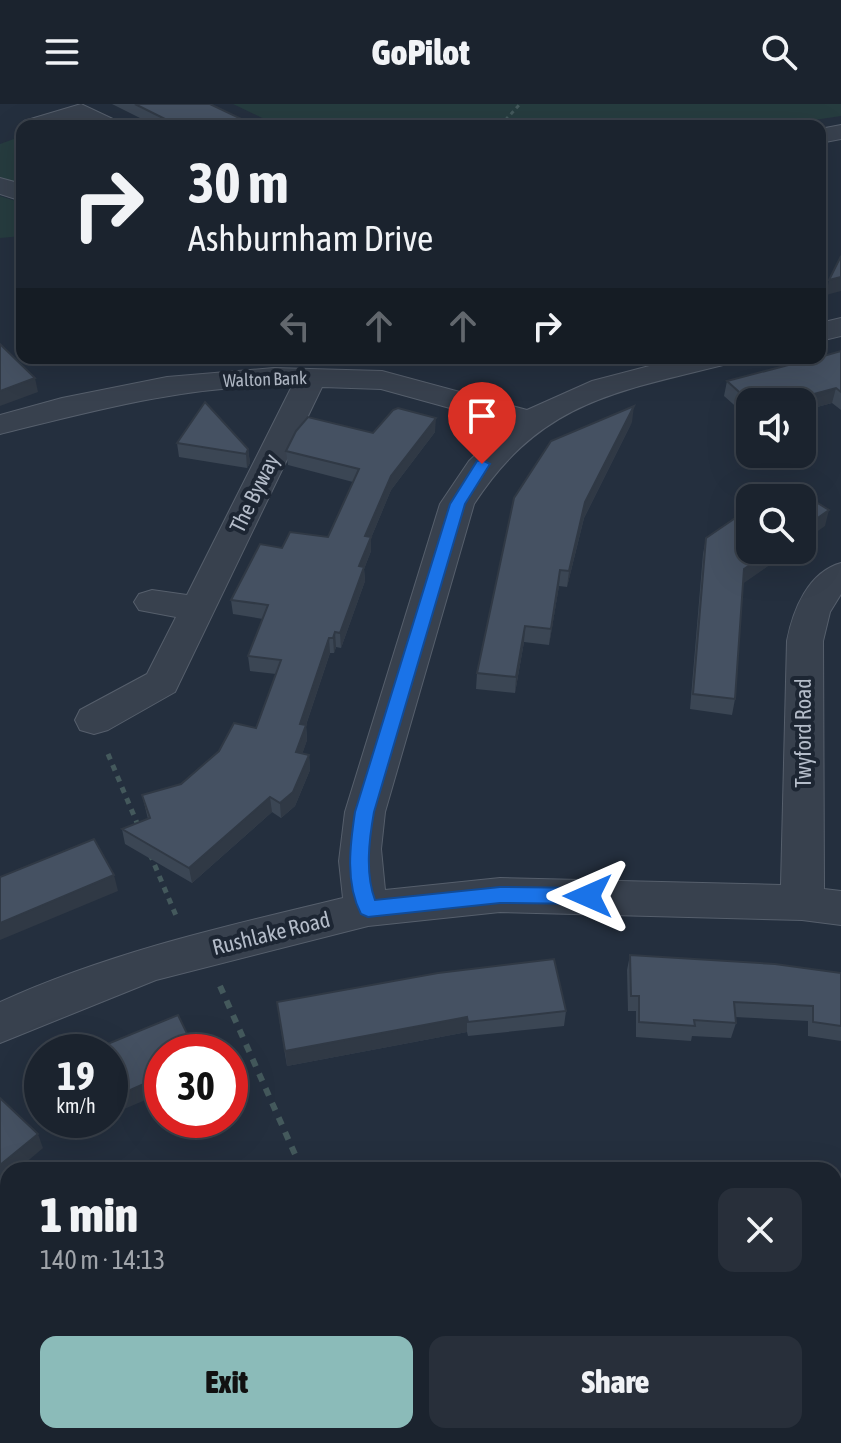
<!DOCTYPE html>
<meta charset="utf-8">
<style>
body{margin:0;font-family:"Asap Condensed",sans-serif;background:#282f3a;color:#f1f3f6;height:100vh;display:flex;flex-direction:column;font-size:30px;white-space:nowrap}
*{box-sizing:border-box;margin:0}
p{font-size:26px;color:#a0a4aa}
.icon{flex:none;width:44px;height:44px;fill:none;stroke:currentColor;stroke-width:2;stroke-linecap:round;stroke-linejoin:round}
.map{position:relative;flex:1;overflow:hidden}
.details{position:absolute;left:0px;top:1058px;width:842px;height:282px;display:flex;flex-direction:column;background:#1b232e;border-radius:24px 24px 0 0;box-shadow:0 8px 32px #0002,0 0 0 2px #39404a}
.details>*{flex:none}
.hud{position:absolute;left:16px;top:16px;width:810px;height:244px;border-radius:16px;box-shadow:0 8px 32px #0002,0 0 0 2px #39404a;background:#1b232e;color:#f1f3f6;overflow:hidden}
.controls{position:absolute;left:736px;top:284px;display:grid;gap:16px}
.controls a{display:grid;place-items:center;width:80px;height:80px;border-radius:16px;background:#1b232e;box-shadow:0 8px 32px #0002,0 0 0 2px #39404a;font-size:40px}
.speed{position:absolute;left:24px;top:930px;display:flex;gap:16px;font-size:40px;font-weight:700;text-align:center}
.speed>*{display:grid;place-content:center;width:104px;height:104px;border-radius:50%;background:#1b232e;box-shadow:0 8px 32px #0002,0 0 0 2px #39404a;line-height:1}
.speed small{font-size:20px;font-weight:400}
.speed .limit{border:12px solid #d22;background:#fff;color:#111}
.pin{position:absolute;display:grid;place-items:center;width:68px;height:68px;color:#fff;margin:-82px -34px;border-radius:50% 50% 50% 0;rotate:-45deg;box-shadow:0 0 8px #0007}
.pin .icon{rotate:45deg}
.me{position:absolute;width:88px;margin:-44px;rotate:270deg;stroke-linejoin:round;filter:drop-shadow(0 0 6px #0008)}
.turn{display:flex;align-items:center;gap:28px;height:168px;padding:0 40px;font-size:36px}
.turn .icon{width:104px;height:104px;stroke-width:2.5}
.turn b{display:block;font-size:56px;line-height:68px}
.lanes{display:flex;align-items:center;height:76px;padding:0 40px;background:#0003;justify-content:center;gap:40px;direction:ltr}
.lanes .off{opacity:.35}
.round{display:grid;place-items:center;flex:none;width:84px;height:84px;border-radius:16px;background:#282f3a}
.head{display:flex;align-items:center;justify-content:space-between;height:136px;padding:0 40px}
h1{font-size:48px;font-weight:800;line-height:60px}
.primary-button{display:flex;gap:16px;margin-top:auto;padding:16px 40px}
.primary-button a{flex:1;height:92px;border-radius:16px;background:#8bbbb9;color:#111;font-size:32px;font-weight:800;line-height:92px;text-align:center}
.primary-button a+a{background:#282f3a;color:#f1f3f6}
header{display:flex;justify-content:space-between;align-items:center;height:104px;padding:0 40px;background:#1b232e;font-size:36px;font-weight:800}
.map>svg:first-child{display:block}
</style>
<header><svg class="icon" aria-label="menu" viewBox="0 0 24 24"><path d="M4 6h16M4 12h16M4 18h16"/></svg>GoPilot<svg class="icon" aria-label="search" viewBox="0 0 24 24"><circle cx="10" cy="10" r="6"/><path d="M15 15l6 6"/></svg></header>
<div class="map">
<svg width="841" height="1339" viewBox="0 0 841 1339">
<rect width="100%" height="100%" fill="#242f3e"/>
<g fill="#263c3f">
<path d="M233,0H841V12L774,22H279Z"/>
<path d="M22,32V83L0,73V40Z"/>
<path d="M0,92L22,99V132L0,134Z"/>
</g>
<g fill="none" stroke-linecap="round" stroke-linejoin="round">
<defs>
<g id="street">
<path d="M81,0L117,17L121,22H91L76,14L54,22H22V25L20,22L24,17Z"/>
<path d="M841,21V35L820,39V25Z"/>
<path d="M0,74L22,80V97L0,90Z"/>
<path d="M841,214V232L820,237V219Z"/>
<path d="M680,254H732L727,260C616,288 541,297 474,400L385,708L381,745L385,786L500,774L781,781L787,537C793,506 808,468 841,459V490L830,508L823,537L824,785L841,787V821L802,816L500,808L368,822L156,876L0,939V898C110,848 226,822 343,794L339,757L345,708L440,400L469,357L508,320L381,285L322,283L175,588L108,626L94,630L80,626L75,616L80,606L147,570L176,513L139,506L134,498L139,490L152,486L187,491L292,282C192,280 96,306 0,330V311L62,294L167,273L274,264L382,267L527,306L592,277Z"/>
<path d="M834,1288L841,1289V1339H821L812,1332H834Z"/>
<path d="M616,1332H704L702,1339H613Z"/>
</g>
</defs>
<use href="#street" stroke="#565f6c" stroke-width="2"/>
<path stroke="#44595c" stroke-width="3" stroke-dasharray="4 4" stroke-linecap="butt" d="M500,22L520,0"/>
<g stroke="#44595c" stroke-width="5" stroke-dasharray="6 6" stroke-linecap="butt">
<path d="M108,650L140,726"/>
<path d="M150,750L177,814"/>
</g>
<g stroke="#44595c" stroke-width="6" stroke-dasharray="8 8" stroke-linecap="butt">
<path d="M220,882L302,1066"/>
<path d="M434,1332L438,1339"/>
</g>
<use href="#street" fill="#38414e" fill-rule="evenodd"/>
</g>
<g fill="#3b4654">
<path d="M112,0H210L252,22H156Z"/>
<path d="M841,247V306L832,299L802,307V298H750V315L724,292L727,277Z"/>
<path d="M632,318L584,414L567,483L559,482L549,541L524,538L515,589L476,585L477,569Z"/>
<path d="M435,328L391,386L371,434V447L364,465L365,477L341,544L336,543L334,549H330L306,621L307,636L302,650L309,651L310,666L295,702L281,714L272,708L192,779L125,740L122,725L148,715L142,691L181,680L256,624L276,570L250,567L248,552L263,515L233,510L231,496L282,444L328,433L353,378L288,361L286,347L373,329Z"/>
<path d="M177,339L248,345L250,359L247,364L179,353Z"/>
<path d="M706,434L750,446H791L743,479L735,595L732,611L690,605L703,450Z"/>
<path d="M630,851L841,869V937L808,932V917L735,913L736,919L731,934L692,932L691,937L636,933V907H628L627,866Z"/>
<path d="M566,907L564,922L468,932L467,928L287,962L279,914Z"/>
<rect x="834" y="1149" width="7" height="69"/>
</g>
<g fill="#303945">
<path d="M841,173V187L826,191L829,176Z"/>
<path d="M35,274L38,288L0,302V287Z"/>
<path d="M836,284L832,299L802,307V298H784Z"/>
<path d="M634,302L632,318L584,414L567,483L569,467L585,398Z"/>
<path d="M436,314L435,328L391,386L371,434V447L364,465L365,477L341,544L340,529L359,462L365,432L391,372Z"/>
<path d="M248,345L250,359L247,364L246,350Z"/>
<path d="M829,406L825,422L802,438V425Z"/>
<path d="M772,446H791L741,481L744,465Z"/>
<path d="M560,466L559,482L549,541L551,525Z"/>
<path d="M525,522L524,538L515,589L516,573Z"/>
<path d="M335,528L336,543L334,549L333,534Z"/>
<path d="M329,534L330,549L306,621L307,636L298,663L296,648L300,620Z"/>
<path d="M309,651L310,666L295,702L281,714L280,699Z"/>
<path d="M270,693L272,708L192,779L189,764Z"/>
<path d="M114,771L118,787L0,836V819Z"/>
<path d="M467,913V928L287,962L285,947Z"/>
<path d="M162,972V989L110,1011V995Z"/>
<path d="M38,1030L43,1044L17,1066H8V1074L0,1080V1061Z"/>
<path d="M65,1332H75L67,1339H57Z"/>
<path d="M335,1332H354L343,1339H325Z"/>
</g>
<g fill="#455162" stroke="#303945" stroke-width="2">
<path d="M135,0H210L252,20L246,22H179Z"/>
<path d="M841,152V173L829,176Z"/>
<path d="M0,240L35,274L0,287Z"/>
<path d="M841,247V288L836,284L784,298H750L727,277L815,254H820V253Z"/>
<path d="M205,298L248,345L246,350L177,339Z"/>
<path d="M634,302L585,398L569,467L560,466L551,525L525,522L516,573L477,569L514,394L551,337Z"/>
<path d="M398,304L436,314L391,372L365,432L371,433L359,462L364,463L340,529L335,528L333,534H329L300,620L306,621L296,648L309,651L293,688L280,699L270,693L189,764L122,725L150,714L142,691L181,680L219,647L234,619L256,624L281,556L248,552L268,501L231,496L260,440L282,444L290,428L328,433L359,365L286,347L296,327L308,313L373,329L393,306Z"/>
<path d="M787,380L829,406L802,425V394H765Z"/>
<path d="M750,404V446H772L744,465L735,595L693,590L706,434Z"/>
<path d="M94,735L114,771L0,819V773Z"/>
<path d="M630,851L775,860L841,869V922L813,918V902L734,898L736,919L694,916L695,922L639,918V892H631Z"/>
<path d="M554,855L566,907L468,918L467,913L285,947L277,898L438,869Z"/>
<path d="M178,911L196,948H162V972L110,995V948H88Z"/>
<path d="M0,994L38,1030L0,1061Z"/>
<rect x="834" y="1149" width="7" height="56"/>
<path d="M42,1332H65L57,1339H49Z"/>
<path d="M192,1332H335L325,1339H196Z"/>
</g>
<path fill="#1a73e8" stroke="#114b97" stroke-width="2" d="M482,356L490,360L465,400L374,708C369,736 365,769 375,796L500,783L588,784L595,787L598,792L595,797L588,800L500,799L368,813L361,810C345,779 350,741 355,708L450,400L477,357Z"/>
<g text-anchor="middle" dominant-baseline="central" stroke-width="8" stroke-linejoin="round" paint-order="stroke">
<g font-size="18" fill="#b4bcc9" stroke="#1d2633">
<text transform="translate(265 275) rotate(-2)">Walton Bank</text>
</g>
<g font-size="22" fill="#b4bcc9" stroke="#1d2633">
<text transform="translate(254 389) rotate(-64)">The Byway</text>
<text transform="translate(803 629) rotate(-90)">Twyford Road</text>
<text transform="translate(271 829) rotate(-14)">Rushlake Road</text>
</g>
</g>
</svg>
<div class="controls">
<a><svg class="icon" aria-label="sound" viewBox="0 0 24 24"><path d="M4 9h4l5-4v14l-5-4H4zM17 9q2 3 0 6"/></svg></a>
<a><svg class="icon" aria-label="search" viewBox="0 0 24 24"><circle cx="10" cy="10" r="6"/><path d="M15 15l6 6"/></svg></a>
</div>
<div class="speed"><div>19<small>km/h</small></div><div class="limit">30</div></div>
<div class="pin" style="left:482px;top:360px;background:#d93025"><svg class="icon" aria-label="arrive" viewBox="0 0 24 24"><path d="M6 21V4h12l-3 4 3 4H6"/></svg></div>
<svg class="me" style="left:588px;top:792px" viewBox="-20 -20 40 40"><path d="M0-17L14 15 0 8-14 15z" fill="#1a73e8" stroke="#fff" stroke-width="4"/></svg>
<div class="hud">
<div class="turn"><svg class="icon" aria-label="right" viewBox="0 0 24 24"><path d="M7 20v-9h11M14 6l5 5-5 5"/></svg><div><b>30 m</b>Ashburnham Drive</div></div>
<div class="lanes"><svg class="icon off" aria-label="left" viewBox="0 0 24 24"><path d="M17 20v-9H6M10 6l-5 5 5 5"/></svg><svg class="icon off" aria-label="ahead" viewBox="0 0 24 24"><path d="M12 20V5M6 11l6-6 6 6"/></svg><svg class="icon off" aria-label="ahead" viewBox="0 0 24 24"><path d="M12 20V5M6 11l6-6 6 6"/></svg><svg class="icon" aria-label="right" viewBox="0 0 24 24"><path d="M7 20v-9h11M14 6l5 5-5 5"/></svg></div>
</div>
<section class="details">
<div class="head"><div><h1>1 min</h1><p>140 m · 14:13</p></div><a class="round"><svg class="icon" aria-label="close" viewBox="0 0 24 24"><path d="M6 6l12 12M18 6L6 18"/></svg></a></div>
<div class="primary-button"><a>Exit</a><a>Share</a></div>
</section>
</div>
